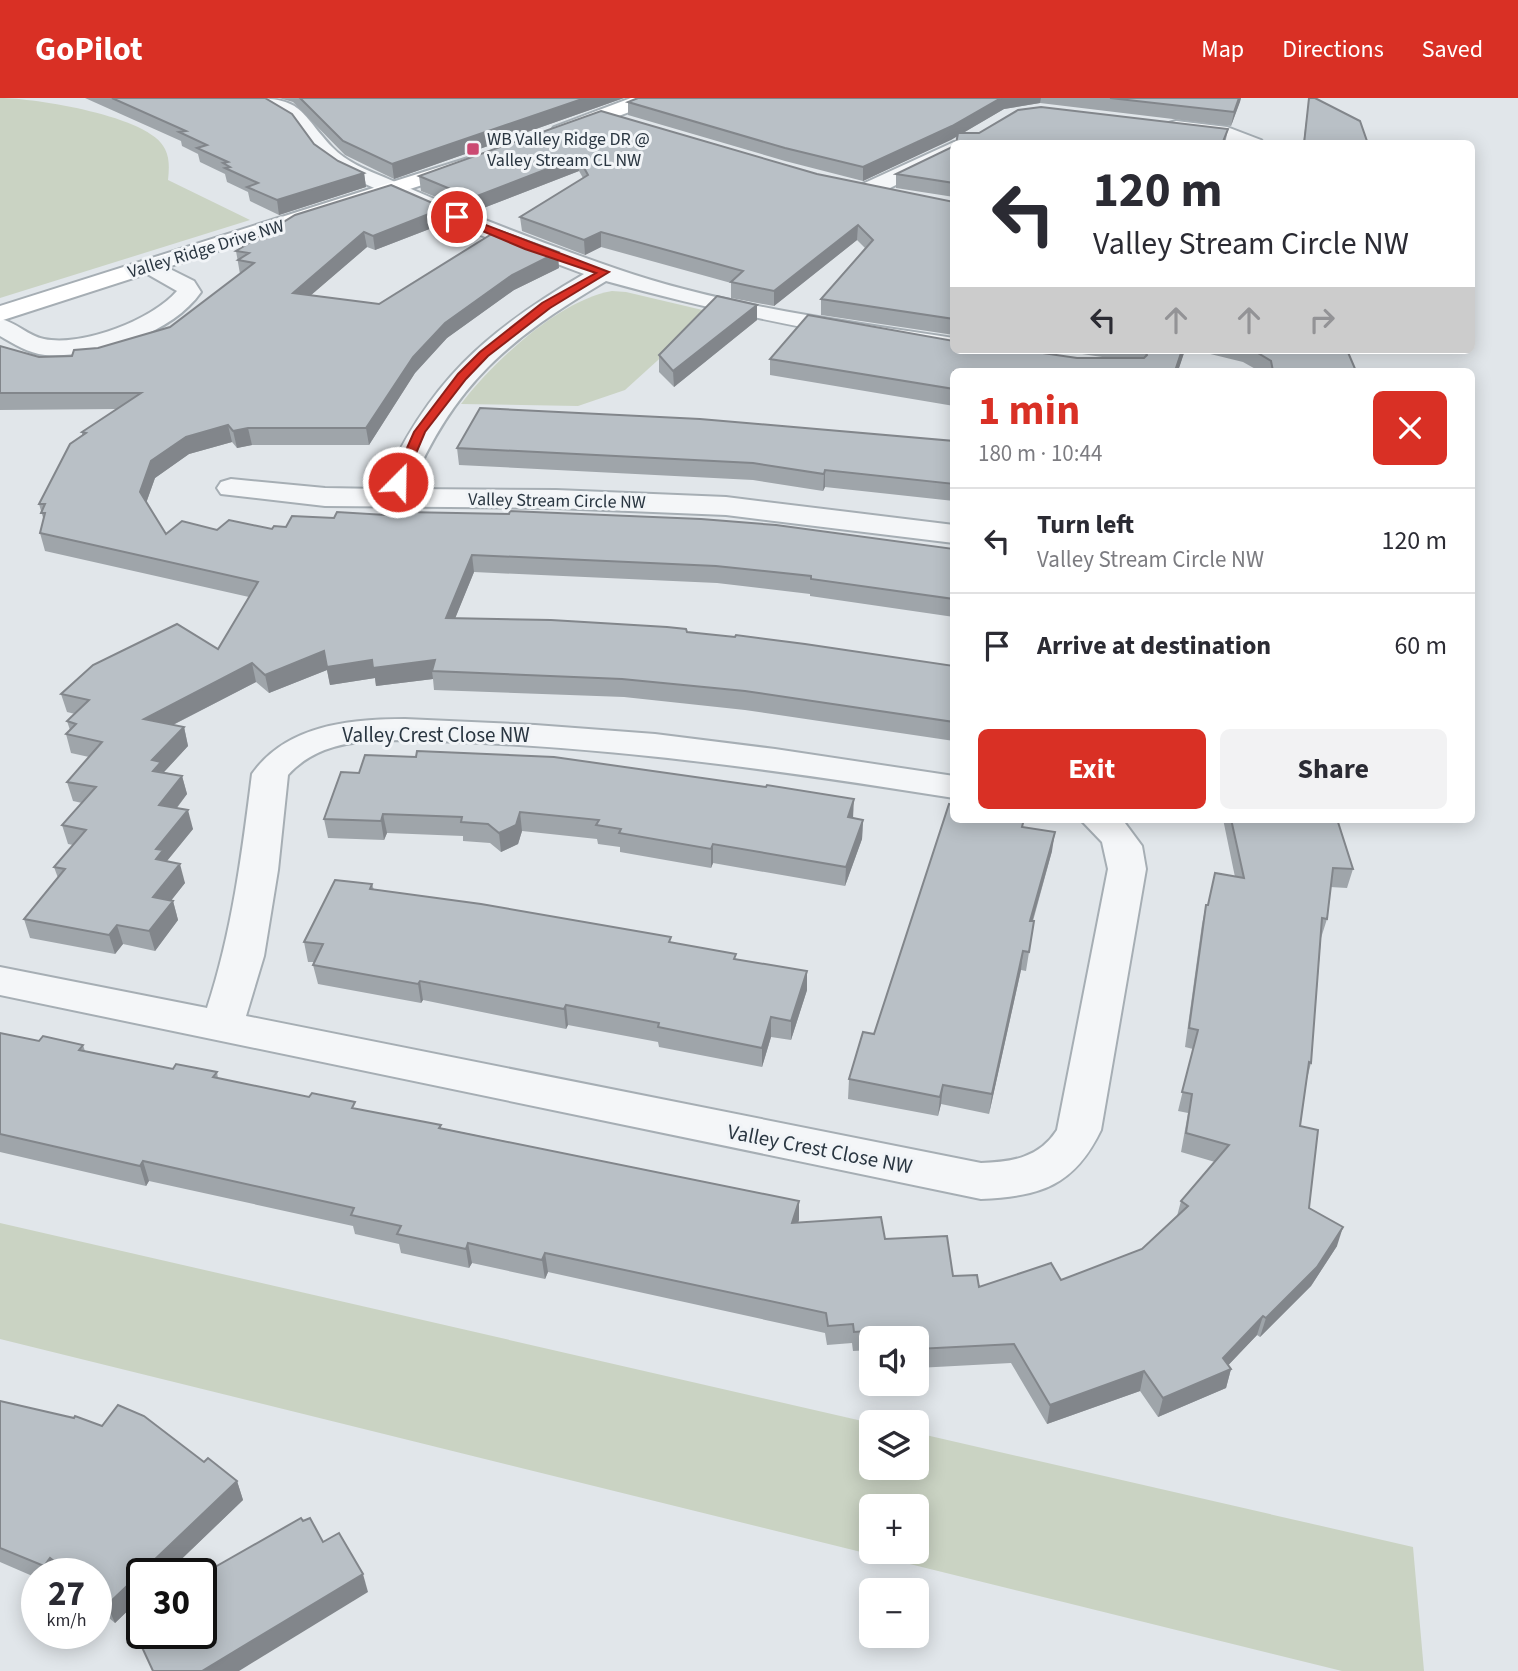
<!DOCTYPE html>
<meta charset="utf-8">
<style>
body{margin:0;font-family:"Source Sans 3",sans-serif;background:#f2f2f3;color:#2b2b33;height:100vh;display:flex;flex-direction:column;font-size:26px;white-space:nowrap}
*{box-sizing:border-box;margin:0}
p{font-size:23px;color:#7c7c81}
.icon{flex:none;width:38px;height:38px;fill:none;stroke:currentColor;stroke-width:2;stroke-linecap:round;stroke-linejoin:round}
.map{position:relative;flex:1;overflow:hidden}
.side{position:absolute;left:950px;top:270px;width:525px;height:455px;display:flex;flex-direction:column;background:#fff;border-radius:10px;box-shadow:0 4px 18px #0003}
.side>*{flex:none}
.hud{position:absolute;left:950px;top:42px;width:525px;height:214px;border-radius:10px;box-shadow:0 4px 18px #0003;background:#fff;color:#2b2b33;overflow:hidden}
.controls{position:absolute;left:859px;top:1228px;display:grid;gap:14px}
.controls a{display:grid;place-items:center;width:70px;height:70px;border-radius:10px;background:#fff;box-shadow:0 4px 18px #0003;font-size:35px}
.speed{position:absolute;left:21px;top:1460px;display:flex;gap:14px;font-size:35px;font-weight:700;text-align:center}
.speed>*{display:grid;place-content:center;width:91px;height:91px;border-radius:50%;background:#fff;box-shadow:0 4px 18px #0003;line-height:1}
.speed small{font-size:18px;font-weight:400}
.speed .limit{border:4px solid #111;border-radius:10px;background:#fff;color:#111}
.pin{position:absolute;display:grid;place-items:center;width:60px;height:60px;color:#fff;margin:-30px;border:4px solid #fff;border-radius:50%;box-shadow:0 2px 7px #0007}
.me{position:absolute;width:77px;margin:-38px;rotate:23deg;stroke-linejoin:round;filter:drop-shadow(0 0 5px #0008)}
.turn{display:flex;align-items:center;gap:24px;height:147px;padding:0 28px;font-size:32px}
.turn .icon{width:91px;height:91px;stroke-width:2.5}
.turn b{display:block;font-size:49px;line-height:60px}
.lanes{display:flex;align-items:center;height:66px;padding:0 28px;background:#0003;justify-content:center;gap:35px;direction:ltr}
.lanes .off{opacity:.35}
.round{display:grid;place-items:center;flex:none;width:74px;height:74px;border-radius:10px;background:#f2f2f3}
.head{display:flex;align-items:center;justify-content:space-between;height:119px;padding:0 28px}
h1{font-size:42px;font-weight:700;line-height:52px;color:#d93025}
.cta{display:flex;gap:14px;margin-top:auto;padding:14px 28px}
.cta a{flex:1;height:80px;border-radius:10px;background:#d93025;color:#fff;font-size:28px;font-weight:700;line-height:80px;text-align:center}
.cta a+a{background:#f2f2f3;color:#2b2b33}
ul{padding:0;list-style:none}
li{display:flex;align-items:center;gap:21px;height:105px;padding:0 28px;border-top:2px solid #e1e1e2}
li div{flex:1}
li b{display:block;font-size:26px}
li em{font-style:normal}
header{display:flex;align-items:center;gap:42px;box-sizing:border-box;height:98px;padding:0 35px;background:#d93025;color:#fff}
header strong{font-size:33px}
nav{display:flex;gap:38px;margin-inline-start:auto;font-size:24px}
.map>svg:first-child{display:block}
</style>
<header>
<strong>GoPilot</strong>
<nav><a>Map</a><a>Directions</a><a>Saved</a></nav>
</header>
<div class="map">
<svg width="1518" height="1573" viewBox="0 0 1518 1573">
<rect width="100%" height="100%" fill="#e1e6ea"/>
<g fill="#cad3c3" fill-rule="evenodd">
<path d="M0,0C34,0 151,18 165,51C170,61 169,72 168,82L250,122L0,200Z"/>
<path d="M612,193L626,194L711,214L625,292L578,308L461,306C493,264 559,202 612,193Z"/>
<path d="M0,1125L871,1325L872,1370H917V1335L1413,1449L1424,1573H1342L0,1241ZM872,1409H917V1454H872Z"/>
</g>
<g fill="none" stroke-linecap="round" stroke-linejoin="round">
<defs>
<g id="street">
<path d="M251,0C304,0 300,15 332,49C346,64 367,72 386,80C462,114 539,144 617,171C720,207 846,224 954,240V252H964L954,256C837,237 720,215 606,183C511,239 453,286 410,391L556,392L726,399L954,427V445L726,417L556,410L325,408L221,396L217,390L221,384L231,381L325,390L381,391C427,285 486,233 584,176L467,132L341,75L318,58L296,28Z"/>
<path d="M1176,23L1227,29L1261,42L1264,46C1237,46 1196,40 1169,33L1166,29L1169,25Z"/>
<path d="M954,44L961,46H954V58L874,98H858L855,93L858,88Z"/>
<path d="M150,161L194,183L201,194C171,237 96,260 45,257C28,255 14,246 0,238V221C16,224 28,238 44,241C82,249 152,222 177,193L142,173L138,168L142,163Z"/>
<path d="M405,621L535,627L655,636L775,651L954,678V700C766,670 578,644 388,642C350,643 314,648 288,677L278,772L264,858L246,918L981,1065C1012,1064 1039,1060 1057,1032L1108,771L1102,744L1080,721H1122L1142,748L1146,771L1101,1032C1074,1088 1041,1098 981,1101L0,897V869L207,910C232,834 242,756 252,676C286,627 350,621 405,621Z"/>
</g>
<g id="secondary">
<path d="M631,0H659L656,4L568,37H554L551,33L554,29Z"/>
<path d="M468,60L475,62L479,66L475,70L0,223V208Z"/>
</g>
</defs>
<use href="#street" stroke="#a6aeb4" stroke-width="4"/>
<use href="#secondary" stroke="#a6aeb4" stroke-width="4"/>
<use href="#street" fill="#f4f6f8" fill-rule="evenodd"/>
<use href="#secondary" fill="#fff" fill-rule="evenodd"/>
</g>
<g fill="#9fa5aa">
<path d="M85,0H265L314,46L338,63L364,75L366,89L279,117L250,103L248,94L227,84L225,76L200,64L198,56L182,48L181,43Z"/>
<path d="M279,0H624L394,81L345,57L293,4Z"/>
<path d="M638,0H1241L1231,28L1040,5L1004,11L963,35L1228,31L1225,46H956L957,38L863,83L785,63L628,17V4Z"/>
<path d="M1309,0L1368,46H1303Z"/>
<path d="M601,13L817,76L954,104V237L821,217V201L865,150L857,142L774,208L731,200V185L601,149L585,157L522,133L520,119L583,80L579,73L473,114L421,93L419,78Z"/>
<path d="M954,48V99L896,90V76Z"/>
<path d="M295,117L445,125L375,152L367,149L311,197L379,206L559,170L514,192L447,240L415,275L369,347H252L237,350L232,344L189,356L155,380L146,405L166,436L217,432L272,431L954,451V519L810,498V496L717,485L474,474L455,520L687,534L954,568V643L745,612L624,599L434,592L433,581L376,588L375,580L330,587L327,572L269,595L256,584L173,627L184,629L188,648L164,674L182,678L187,696L177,710L193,731L167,763L185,785L171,802L173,803L178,822L155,853L123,846L115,856L30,840L24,821L58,780L54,769L73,747L68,746L62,727L82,705L73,703L67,684L89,659L71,655L66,636L70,632L67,623L75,616L67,614L61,596L218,551L249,499L45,453L40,435L44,423L39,406L82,337V334L117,311L0,312V248L39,259L72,258L170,229L240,176L236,153Z"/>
<path d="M757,207V222L674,289L659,274V257Z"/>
<path d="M1055,252H1185L1178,273H954V308L770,277V261L1109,260Z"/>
<path d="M1194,252H1333L1356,273H1259L1243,264Z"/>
<path d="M954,343V403L825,389L823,393L753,382L459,367L457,350Z"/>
<path d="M341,674L863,722L862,741L845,788L713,765L711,770L620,754V749L598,746L597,741L522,733L518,746L501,754L490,745L463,743V738L387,735L384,742L328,740L324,721Z"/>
<path d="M1223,721H1337L1353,771L1347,790L1330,789L1327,821L1321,840L1311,965L1307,981L1300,1028L1309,1110L1337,1148L1311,1188L1260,1239L1257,1237L1228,1267L1231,1271L1226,1290L1158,1319L1140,1293L1047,1326L1011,1265L917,1270V1241H872V1252L853,1253L852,1245L827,1247L825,1235L548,1174L545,1181L472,1165L469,1170L401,1155L399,1146L355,1136L353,1128L149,1083L146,1088L0,1054V935L39,943L83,947L85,953L173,971L217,974L218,980L357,1011L441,1027V1030L799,1103L798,1124L885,1141L953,1178L979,1189L1061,1182L1142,1151L1177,1118L1181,1103L1215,1064L1181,1054L1188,1015L1178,1013L1193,951L1185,949L1202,826L1206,807H1208L1235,779Z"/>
<path d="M1024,729L1052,753L1033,823H1034L1026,873L1021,872L989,1016L941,1006L938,1018L848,1001L849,981L874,936Z"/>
<path d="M372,786L374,792L671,844L736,861L807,892L791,942L771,939L762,969L659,949L658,944L568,927L566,931L423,902L421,905L318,886L313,867L314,864H308L304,844Z"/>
<path d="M0,1303L102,1328L204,1364L237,1383L243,1402L115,1525L96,1509V1475H37V1480L0,1464Z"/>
</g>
<g fill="#82868b">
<path d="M585,0H624L394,81L392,66Z"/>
<path d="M1001,0H1041L1040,5L1004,11L951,42L863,83V69Z"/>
<path d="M1239,0H1241L1240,4L1231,28L1234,14Z"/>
<path d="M578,59L579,73L473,114L472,100Z"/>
<path d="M364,75L366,89L279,117L277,102Z"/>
<path d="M444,110L445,125L375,152L373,138Z"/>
<path d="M858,127L857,142L774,208V193Z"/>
<path d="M364,134L367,149L296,210L293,195Z"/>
<path d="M601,134V149L585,157L584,142Z"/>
<path d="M558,154L559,170L514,192L447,240L415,275L369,347L366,330L413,259L445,225L512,177Z"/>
<path d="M757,207V222L674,289L673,273Z"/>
<path d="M1182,252H1185L1178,273H1175Z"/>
<path d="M228,327L232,344L189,356L155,380L144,411L140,394L151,363L186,339Z"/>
<path d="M248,330L252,347L237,350L233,333Z"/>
<path d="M825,372V389L823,393L824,376Z"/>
<path d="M472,457L474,474L448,538L446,520Z"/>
<path d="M324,553L372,562H435L432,573L433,581L376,588L375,580L330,587L327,572L269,595L265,577Z"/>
<path d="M252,565L256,584L149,639L144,621Z"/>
<path d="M184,629L188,648L164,674L153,673L152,662Z"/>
<path d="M182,678L187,696L164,726L159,707Z"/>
<path d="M854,701L853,720L848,719Z"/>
<path d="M188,712L193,731L166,764L156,761V751Z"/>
<path d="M520,714L522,733L518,746L501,754L499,735Z"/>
<path d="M383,716L387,735L384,742L381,723Z"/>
<path d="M863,722L862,741L845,788L846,769Z"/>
<path d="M1055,734L1052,753L1027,842L1030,823Z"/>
<path d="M713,746V765L711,770V751Z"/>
<path d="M180,766L185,785L159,818L153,799Z"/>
<path d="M173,803L178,822L155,853L149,833Z"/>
<path d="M117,827L123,846L115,856L109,837Z"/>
<path d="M1023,853L1021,872L989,1016L992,996Z"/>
<path d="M807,873V892L791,942V923Z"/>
<path d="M420,883L423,902L421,905L418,886Z"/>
<path d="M566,907L568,927L566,931L564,911Z"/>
<path d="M771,919V939L762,969V950Z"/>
<path d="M943,987L941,1006L938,1018L940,999Z"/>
<path d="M143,1063L149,1083L146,1088L140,1068Z"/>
<path d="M799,1103V1122L792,1144V1125Z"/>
<path d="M1343,1129L1337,1148L1311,1188L1260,1239L1266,1220Z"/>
<path d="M468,1145L472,1165L469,1170L466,1151Z"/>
<path d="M545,1155L548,1174L545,1181L542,1162Z"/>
<path d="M1263,1218L1257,1237L1220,1276L1231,1271L1226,1290L1158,1319L1163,1300L1223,1260Z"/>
<path d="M1144,1273L1140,1293L1047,1326L1050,1307Z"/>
<path d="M237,1383L243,1402L167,1475H142V1499L115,1525L107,1507Z"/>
<path d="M50,1460L58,1475H48L44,1468Z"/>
<path d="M363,1476L368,1494L239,1573H202Z"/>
</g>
<g fill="#b9c0c6" stroke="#82868b" stroke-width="2">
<path d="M112,0H265L292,16L314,46L338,63L364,75L277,102L247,89L258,85L225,70L230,69L223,65L228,64L197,50L207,47L179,34L186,33Z"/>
<path d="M300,0H585L392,66L343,43Z"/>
<path d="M638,0H1001L952,28L863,69L785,50L628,4Z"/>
<path d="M1110,0H1239L1234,14Z"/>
<path d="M1309,0H1315L1360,23L1368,46H1304Z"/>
<path d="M1041,9L1228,31L1222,46H956L958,35H979L1018,12Z"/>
<path d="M601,13L817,76L954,104V221L821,201L873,142L858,127L774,193L731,184L743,173L601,134L584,142L520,119L588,77L578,59L472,100L419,78Z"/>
<path d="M954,48V85L896,76Z"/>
<path d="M391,87L444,110L373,138L364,134L293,195L379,206L498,132L558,154L512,177L445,225L413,259L366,330H248L233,333L228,327L186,339L151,363L140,394L166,436L182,423L217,432L229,422L272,431L274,428L286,429L292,418L334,420L337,414L402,418L404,414L509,416L510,413L701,421L776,427L954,451V501L811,481V478L716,468L472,457L446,520L551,522L667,529L686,531L687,534L735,539L736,537L805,546L954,568V624L745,593L622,581L432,573L435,562L373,570L372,562L327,569L324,553L265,577L252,565L144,621L184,629L152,662L161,664L153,673L182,678L159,707L188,712L156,751L163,752L156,761L180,766L153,799L173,803L149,833L117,827L109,837L24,821L65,771L54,769L86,732L62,727L96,689L67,684L102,644L66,636L76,626L67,623L89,602L61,596L93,567L177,526L218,551L258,484L40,435L45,415H41L45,406H39L70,346L86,335L82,334L141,295H0V248L39,259L72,258L74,252L98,250L170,229L254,165L238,162L249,155L236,153L295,117Z"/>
<path d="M717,198L757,207L673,273L659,257Z"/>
<path d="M808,217L954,243V252H1022L1077,260H1144L1147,257L1144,252H1182L1175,273H954V291L770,261Z"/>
<path d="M1253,252H1333L1336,254L1347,252L1356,273H1273L1271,263Z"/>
<path d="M480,310L700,321L954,343V386L825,372L824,376L753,365L457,350Z"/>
<path d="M417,653L554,659L766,689L767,687L854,701L848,719L863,722L846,769L713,746L711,751L619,735L621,731L596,727L599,722L520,714L516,727L499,735L488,726L461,724L462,719L383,716L381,723L324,721L341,674L359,675L365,657L416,659Z"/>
<path d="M949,706L954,707V721H1024L1022,729L1055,734L1030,823H1034L1029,854L1023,853L992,996L943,987L940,999L849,981L863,934L874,936Z"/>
<path d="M1231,721H1337L1353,771L1333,770L1327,821L1322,820L1311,965L1309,964L1300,1028L1318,1032L1309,1110L1343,1129L1317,1169L1266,1220L1263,1218L1223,1260L1231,1271L1163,1300L1144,1273L1050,1307L1014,1246L917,1251V1241H911L909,1230L854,1234L853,1226L828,1228L826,1215L545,1155L542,1162L468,1145L466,1151L397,1136L401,1128L351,1117L354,1110L143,1063L140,1068L0,1036V935L39,943L43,938L83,947L79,952L173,971L176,966L217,974L213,979L309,999L312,995L355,1004L352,1010L441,1027L439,1030L799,1103L792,1125L881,1119L885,1141L947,1138L953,1178L977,1177L979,1189L1051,1165L1061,1182L1142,1151L1188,1108L1181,1103L1229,1047L1186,1035L1192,996L1182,994L1198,932L1189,930L1206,807H1208L1215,775L1244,780Z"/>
<path d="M335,782L372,786L370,791L481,806L671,839L669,844L736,856L734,861L807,873L791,923L771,919L762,950L658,929L659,925L566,907L564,911L420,883L418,886L313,867L323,846L304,844Z"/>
<path d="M0,1303L74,1320L75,1318L102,1328L118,1307L144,1318L204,1364L208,1360L237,1383L107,1507L96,1498V1475H69L50,1460L44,1468L0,1450Z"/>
<path d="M301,1420L303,1423L310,1420L323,1444L339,1435L363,1476L202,1573H153L128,1519L142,1512V1535H201V1477Z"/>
</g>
<path fill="#d93025" stroke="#8d1f18" stroke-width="2" d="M457,116L609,174L550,210L488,258L466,281L425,334L404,384L398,387L392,384L414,334L458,276L480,254L542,205L596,175L525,151L454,121L453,119Z"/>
<rect fill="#cb4a72" stroke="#f1f4f7" stroke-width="2.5" x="466" y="44" width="14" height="14" rx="3.5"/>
<g text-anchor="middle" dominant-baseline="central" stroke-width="6" stroke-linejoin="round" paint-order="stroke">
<g font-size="18" fill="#2a3641" stroke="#f1f4f7" text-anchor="start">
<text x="487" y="41">WB Valley Ridge DR @<tspan x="487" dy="21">Valley Stream CL NW</tspan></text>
</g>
<g font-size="18" fill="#2a3641" stroke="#f1f4f7">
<text transform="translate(206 151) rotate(-17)">Valley Ridge Drive NW</text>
<text transform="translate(557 403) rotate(1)">Valley Stream Circle NW</text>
</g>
<g font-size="21" fill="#2a3641" stroke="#f1f4f7">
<text x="436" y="637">Valley Crest Close NW</text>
<text transform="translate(820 1051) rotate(11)">Valley Crest Close NW</text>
</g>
</g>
</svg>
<div class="controls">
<a><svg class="icon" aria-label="sound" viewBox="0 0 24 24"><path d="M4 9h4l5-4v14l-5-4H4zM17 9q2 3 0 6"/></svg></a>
<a><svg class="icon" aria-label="layers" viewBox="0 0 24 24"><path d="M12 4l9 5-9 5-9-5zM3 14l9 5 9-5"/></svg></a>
<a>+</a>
<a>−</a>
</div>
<div class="speed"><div>27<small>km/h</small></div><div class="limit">30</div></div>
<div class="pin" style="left:457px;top:119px;background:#d93025"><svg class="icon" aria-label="arrive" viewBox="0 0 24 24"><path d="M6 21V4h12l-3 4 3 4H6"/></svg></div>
<svg class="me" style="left:398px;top:384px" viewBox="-20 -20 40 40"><circle r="17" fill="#d93025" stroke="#fff" stroke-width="3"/><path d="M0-11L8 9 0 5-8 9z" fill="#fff"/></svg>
<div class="hud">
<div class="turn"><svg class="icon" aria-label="left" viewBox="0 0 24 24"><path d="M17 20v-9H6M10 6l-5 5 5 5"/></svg><div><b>120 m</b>Valley Stream Circle NW</div></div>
<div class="lanes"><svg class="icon" aria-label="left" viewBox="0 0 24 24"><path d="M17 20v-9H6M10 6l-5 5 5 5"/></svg><svg class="icon off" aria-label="ahead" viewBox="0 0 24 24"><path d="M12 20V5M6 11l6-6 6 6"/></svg><svg class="icon off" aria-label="ahead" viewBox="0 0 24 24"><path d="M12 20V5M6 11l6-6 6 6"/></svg><svg class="icon off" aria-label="right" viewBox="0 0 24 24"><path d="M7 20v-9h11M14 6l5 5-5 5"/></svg></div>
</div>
<section class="side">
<div class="head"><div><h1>1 min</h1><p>180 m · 10:44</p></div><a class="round" style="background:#d93025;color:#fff"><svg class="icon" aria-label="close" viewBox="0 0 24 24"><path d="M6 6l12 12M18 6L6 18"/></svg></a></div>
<ul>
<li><svg class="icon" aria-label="left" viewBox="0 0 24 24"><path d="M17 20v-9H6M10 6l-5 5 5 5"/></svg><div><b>Turn left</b><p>Valley Stream Circle NW</p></div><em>120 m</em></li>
<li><svg class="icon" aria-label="arrive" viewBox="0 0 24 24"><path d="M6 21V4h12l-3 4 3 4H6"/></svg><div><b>Arrive at destination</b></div><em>60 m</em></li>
</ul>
<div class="cta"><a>Exit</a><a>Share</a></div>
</section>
</div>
